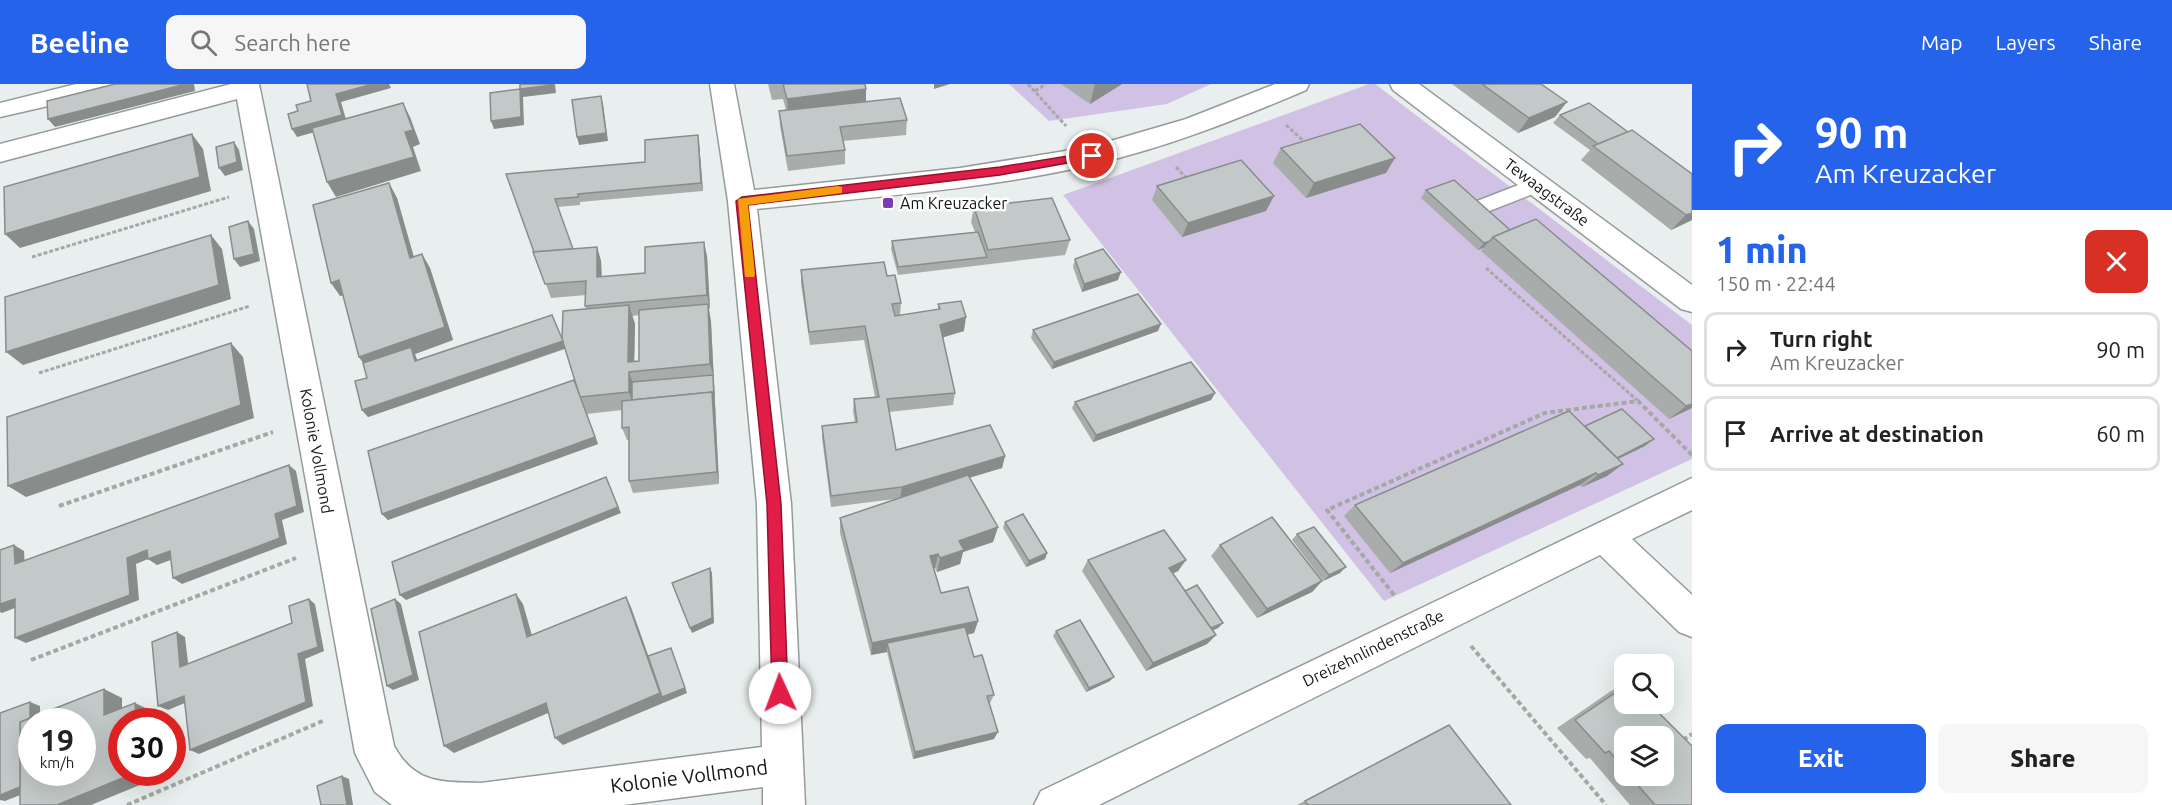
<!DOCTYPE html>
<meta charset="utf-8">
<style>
body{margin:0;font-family:Ubuntu,sans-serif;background:#f6f6f6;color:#222;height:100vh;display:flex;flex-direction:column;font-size:22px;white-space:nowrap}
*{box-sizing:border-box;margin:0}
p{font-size:20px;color:#767676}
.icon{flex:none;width:33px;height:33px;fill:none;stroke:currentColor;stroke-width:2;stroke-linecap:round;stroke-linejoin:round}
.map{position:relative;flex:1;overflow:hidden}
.panel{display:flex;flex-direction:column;background:#fff;width:480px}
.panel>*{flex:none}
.banner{background:#2563eb;color:#fff;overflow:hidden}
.controls{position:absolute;left:1614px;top:570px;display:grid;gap:12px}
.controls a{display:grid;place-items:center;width:60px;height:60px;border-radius:12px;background:#fff;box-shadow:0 6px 24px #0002;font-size:30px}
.speed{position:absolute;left:18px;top:624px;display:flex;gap:12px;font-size:30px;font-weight:700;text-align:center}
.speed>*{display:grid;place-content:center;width:78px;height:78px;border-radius:50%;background:#fff;box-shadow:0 6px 24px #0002;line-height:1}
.speed small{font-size:15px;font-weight:400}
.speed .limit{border:9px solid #d22;background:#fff;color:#111}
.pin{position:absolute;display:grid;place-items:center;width:51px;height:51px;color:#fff;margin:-26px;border:3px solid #fff;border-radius:50%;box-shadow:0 2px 6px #0007}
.me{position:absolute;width:66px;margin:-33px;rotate:358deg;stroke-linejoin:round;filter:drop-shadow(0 0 4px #0008)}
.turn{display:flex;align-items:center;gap:21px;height:126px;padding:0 24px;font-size:27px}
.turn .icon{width:78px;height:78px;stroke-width:2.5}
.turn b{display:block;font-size:42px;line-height:51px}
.round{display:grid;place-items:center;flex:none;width:63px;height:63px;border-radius:12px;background:#f6f6f6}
.summary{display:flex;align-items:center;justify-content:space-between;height:102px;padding:0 24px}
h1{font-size:36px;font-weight:800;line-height:45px;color:#2563eb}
.cta{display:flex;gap:12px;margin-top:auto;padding:12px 24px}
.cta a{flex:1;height:69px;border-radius:12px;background:#2563eb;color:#fff;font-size:24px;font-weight:800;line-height:69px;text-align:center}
.cta a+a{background:#f6f6f6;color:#222}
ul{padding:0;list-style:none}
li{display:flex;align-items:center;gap:18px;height:75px;margin:0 12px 9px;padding:0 12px;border:3px solid #e0e0e0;border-radius:12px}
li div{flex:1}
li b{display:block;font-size:22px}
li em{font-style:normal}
header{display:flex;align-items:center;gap:36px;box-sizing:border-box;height:84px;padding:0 30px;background:#2563eb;color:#fff}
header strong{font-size:28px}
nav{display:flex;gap:33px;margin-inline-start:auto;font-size:21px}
.search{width:420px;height:54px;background:#f6f6f6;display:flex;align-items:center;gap:15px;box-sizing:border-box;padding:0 21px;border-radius:12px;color:#767676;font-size:22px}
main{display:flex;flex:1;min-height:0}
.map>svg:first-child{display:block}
</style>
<header>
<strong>Beeline</strong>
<div class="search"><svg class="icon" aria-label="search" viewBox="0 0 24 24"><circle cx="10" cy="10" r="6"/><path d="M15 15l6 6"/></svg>Search here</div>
<nav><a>Map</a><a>Layers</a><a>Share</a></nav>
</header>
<main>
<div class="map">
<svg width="1692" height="721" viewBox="0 0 1692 721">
<rect width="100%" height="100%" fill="#e9efee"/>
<g fill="#d1c1e4">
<path d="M1009,0H1211L1167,20L1049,37Z"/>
<path d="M1369,0H1375L1692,241V375L1384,517L1063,111Z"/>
</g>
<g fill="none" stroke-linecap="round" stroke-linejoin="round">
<defs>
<path id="lane" d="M1536,94L1543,96L1546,101L1543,106L1479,131L1472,129L1469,124L1472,119Z"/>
<g id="street">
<path d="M76,0H121L118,6L0,33V19Z"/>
<path d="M231,0H259L394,662C415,700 441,698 481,699L762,663L757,420L728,117L710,0H734L754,106L960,84L1090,63L1186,35L1275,0H1309L1306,6C1236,36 1165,64 1091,81C982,106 868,113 757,125L791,420L805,721H763V703L623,721H392L375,708L355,669L237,15L0,78V60Z"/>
<path d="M1390,0H1419L1692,201V228L1681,225L1393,6Z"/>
<path d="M1692,394V426L1632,455L1692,511V553L1679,548L1600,471L1099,721H1034L1041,707Z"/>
</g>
</defs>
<use href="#lane" stroke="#959b9a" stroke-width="3"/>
<use href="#street" stroke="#959b9a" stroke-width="3"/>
<g stroke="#a4a8a7" stroke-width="3" stroke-dasharray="4 2" stroke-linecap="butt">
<path d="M1028,0L1066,42"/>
<path d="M1035,7L1046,0"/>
<path d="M1286,41L1307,60"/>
<path d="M1176,83L1189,97"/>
<path d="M32,173L229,113"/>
<path d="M1486,184L1637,316"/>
<path d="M39,289L250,222"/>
</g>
<g stroke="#a4a8a7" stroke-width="4" stroke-dasharray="5 3" stroke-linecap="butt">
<path d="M59,422L273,348"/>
<path d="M1394,511L1327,426L1545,329L1638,317L1692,371"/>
<path d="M1471,562L1606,721"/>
<path d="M31,576L296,474"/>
<path d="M1683,656L1692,650"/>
<path d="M127,721L325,636"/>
</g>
<use href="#lane" fill="#fff" fill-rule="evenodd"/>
<use href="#street" fill="#fff" fill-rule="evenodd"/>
</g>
<g fill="#a8adac" fill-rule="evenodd">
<path d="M768,0H865L866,17L907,36L906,51L843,57L845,66V80L788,87L780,42L779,27L786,26L783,15L772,16Z"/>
<path d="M1061,0H1122L1090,20Z"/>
<path d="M1452,0H1541L1555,33L1518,49Z"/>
<path d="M1560,31L1628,48L1692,90V136L1671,146L1581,76L1590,66L1553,39Z"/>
<path d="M699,59L703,107L580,118V121L557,123L573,165L597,163L601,177L602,193L645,189L707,172L710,225H709L711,238L719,400L633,409L629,397V356H627L622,344V326L587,330L598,360L388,436L382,430L576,301L565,265L368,333L362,326L367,294L363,279L359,273L343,212H340L389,99L397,114L414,173L422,170L430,184L453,256L415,270L417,277L562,255L586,225L585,222L586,211L551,214L506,90L645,78ZM639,231V277L634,278L635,240L632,232Z"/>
<path d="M1281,64L1386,89L1306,114L1273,79Z"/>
<path d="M1157,102L1266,127L1182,153L1152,116Z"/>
<path d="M1426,106L1510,146L1692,267V324L1669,335L1481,167L1483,164L1478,166L1421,114Z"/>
<path d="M974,123L1070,156L1065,171L898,191L891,165L892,157L975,148L971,138Z"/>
<path d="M1075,175L1118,196L1082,208L1073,183Z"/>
<path d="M801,186L887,192L901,219L900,232L938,225V220L964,247L942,253L955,309L953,321L889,328L896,366L1005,372L1002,384L970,393L998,443L993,458L963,468L960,480L937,488L935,484H933L941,509L978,537L974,549L967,551L974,573L994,611L990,619H989L994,655L913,675L887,568L871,571L840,449V434L895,415L831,423L822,354V342L855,339L853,327L854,315L875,313L864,256L810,261L801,200Z"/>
<path d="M1033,246L1158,247L1052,285L1031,254Z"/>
<path d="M1215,309L1211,316L1093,358L1072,324L1075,318Z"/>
<path d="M1585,342L1645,362L1618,375L1623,380L1607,392L1582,403L1580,401L1390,489L1344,432L1355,421Z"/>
<path d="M1005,438L1047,469L1045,475L1026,483L1003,444Z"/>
<path d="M1297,450L1340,489L1323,497L1292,456Z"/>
<path d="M1220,461L1322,497L1312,508L1257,534L1211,472Z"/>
<path d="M1088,476H1186L1178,487L1173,489L1185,507L1223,539L1218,544L1213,546L1216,551L1207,560L1146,587L1082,487Z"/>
<path d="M1056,547L1110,597L1086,608L1053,552Z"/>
<path d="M1624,601V620L1692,721H1630L1590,674L1586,675L1557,644L1611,607ZM1624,652L1664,692H1624Z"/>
<path d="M1435,648L1511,721H1297Z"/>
</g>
<g fill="#888d8c">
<path d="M186,0H194L195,7L55,43L48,35Z"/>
<path d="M373,0H389L391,4L341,18L347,39L297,53L292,45L336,10Z"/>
<path d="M555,0L556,9L523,13L524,41L494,45L491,37L520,5Z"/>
<path d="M934,0H950L934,5Z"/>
<path d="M1095,0H1122L1090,20Z"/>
<path d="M866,5V20L788,30L787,15Z"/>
<path d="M601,12L603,20L608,57L579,61L577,53Z"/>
<path d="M1567,18L1555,33L1518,49L1529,34Z"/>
<path d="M403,19L410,33L420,60L413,63L421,87L336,113L327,98L405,48Z"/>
<path d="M192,50L203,65L211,107L20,164L5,150Z"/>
<path d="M698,51L699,59L703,107L701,99Z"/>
<path d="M234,58L239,66L243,86L225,92L219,84Z"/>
<path d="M1395,74L1386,89L1306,114L1314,99Z"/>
<path d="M389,99L397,114L418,188L410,174Z"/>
<path d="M1274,112L1266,127L1182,153L1188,139Z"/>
<path d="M1692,129V136L1671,146L1686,131Z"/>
<path d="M248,137L254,145L260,177L240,183L234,175Z"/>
<path d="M211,151L222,165L231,215L23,281L6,268Z"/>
<path d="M1490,157L1483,164L1478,166L1484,159Z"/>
<path d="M704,158L707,172L710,225L707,211Z"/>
<path d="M597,163L601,177L602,207L597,193Z"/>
<path d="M422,170L430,184L453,256L415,270L420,284L369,286L359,273Z"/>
<path d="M1121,188L1118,196L1082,208L1084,200Z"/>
<path d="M339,196L348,210L340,212L331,199Z"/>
<path d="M708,220L711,238L719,400L717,388L712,308L713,291L710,280Z"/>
<path d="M629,221L635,240L634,288L628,278Z"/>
<path d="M966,233L964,247L938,255L940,241Z"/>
<path d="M1161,240L1158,247L1052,285L1054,278Z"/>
<path d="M563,257L566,264L368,333L362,326Z"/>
<path d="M231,259L243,273L254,334L26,413L8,402Z"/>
<path d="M629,288L635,305L633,321L629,308Z"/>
<path d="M1215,309L1211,316L1093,358L1096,351Z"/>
<path d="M1692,320V324L1669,335L1686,322Z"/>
<path d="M584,323L598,360L388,436L382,430Z"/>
<path d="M1654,355L1645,362L1599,384L1608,378Z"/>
<path d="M1005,372L1002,384L900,415L902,403Z"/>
<path d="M1623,380L1607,392L1582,403L1598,391Z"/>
<path d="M289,381L296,387L304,428L282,436L287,460L182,500L173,494L275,430Z"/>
<path d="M1596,389L1580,401L1390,489L1403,479Z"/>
<path d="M606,393L621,429L406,516L400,511Z"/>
<path d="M998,443L993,458L963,468L960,480L937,488L940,474L959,457Z"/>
<path d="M14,461L24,467L25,486L15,480Z"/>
<path d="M147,466L170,467L179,473L157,481L148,475L136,480L139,516L26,559L15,554L127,474Z"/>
<path d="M1047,469L1045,475L1026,483L1029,477Z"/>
<path d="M938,470L935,484L927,486L930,472Z"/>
<path d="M1186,476L1178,487L1162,495L1169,484Z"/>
<path d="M1346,483L1340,489L1323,497L1329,491Z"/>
<path d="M710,484L712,489L714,539L692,549L690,544Z"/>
<path d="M1322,497L1312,508L1257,534L1267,525Z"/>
<path d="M516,510L523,520L535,562L527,553Z"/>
<path d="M626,513L631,523L663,613L671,564L687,609L563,661L555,654Z"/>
<path d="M15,515L25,520L2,529L0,528V520Z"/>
<path d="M309,515L315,520L324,567L305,575L313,622L199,670L190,666L298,570Z"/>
<path d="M395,515L401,520L419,596L393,606L387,602Z"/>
<path d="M978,537L974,549L890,567L887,559V568L871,571L872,559Z"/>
<path d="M1223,539L1218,544L1201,552L1206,547Z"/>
<path d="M177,548L185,553L189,587L180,583Z"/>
<path d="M1216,551L1207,560L1146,587L1153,579Z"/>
<path d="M1114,593L1110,597L1086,608L1089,604Z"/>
<path d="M104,605L122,614V638L104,631Z"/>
<path d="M184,612L192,616L168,626L158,622Z"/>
<path d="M30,618L40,622L41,703L5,717L0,716V711Z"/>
<path d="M135,619L152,627L153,638H136Z"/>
<path d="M546,619L553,627L454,669L444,662Z"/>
<path d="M998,648L994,655L913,675L915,668Z"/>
<path d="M137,688H156L157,694L91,721H57Z"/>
<path d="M342,692L349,695L353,721H347Z"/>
</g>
<g fill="#c3c9c8" stroke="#888d8c" stroke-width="1.5" fill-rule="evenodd">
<path d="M115,0H186L48,35L47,17Z"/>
<path d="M307,0H373L336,10L342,31L292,45L288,30L298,27L296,21L311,17Z"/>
<path d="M520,0H553V1L520,5Z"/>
<path d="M783,0H865L866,5L787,15Z"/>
<path d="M1482,0H1541L1567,18L1529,34Z"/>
<path d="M520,5L521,33L491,37L490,9Z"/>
<path d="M601,12L606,49L577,53L572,16Z"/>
<path d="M900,14L907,36L840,43L845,66L787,72L779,27Z"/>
<path d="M403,19L413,46L405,48L414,73L327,98L312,44Z"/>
<path d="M1589,19L1628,48L1598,60L1560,31Z"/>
<path d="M1360,40L1395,74L1314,99L1281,64Z"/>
<path d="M1632,46L1692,90V129L1686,131L1593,62Z"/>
<path d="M192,50L200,93L5,150L4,103Z"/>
<path d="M698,51L701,99L578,110V113L555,115L573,165L534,168L506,90L645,78V56Z"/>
<path d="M234,58L237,78L219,84L216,63Z"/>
<path d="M1241,76L1274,112L1188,139L1157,102Z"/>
<path d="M1454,96L1510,146L1493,153L1490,157L1484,159L1426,106Z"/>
<path d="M389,99L410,174L422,170L445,243L359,273L339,196L331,199L313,121Z"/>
<path d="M1052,114L1070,156L988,166L974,123Z"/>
<path d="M1536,135L1692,267V320L1686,322L1493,153Z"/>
<path d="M248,137L254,170L234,175L229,143Z"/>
<path d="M978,148L987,173L898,183L892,157Z"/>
<path d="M211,151L219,201L6,268L5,213Z"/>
<path d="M704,158L707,211L585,222L586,197L545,200L533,168L597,163V193L645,189V163Z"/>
<path d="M1103,165L1121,188L1084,200L1075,175Z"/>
<path d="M884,178L887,192L895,191L901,219L892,220L895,232L940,225L938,220L961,217L966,233L940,241L955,309L887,315L896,366L990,341L1005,372L902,403L831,412L822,342L857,338L854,315L879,313L865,242L809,248L801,186Z"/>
<path d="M1138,210L1161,240L1054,278L1033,246Z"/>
<path d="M708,220L710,280L629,288V308L580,313L562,255L563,227L629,221L628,278L639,277V226Z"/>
<path d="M552,231L563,257L362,326L355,297L367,294L363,279L411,263L415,277Z"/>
<path d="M231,259L241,321L8,402L7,333Z"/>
<path d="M1191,278L1215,309L1096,351L1075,318Z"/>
<path d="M713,291L714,314L712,308L632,316V298Z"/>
<path d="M574,296L595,353L382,430L368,367Z"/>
<path d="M712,308L717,388L629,397V343L622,344V317Z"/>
<path d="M1622,325L1654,355L1617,374L1585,342Z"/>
<path d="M1569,327L1623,380L1598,391L1596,389L1403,479L1355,421Z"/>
<path d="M289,381L297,422L275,430L280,454L173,494L170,467L148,475L147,466L127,474L130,511L15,554V515L0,520V466L14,461L15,480Z"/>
<path d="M968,391L998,443L959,457L964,466L940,474L938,470L930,472L941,509L968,503L978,537L872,559L840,434Z"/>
<path d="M606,393L618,423L400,511L392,478Z"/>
<path d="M1023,430L1047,469L1029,477L1005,438Z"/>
<path d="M1272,433L1322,497L1267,525L1220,461Z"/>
<path d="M1314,443L1346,483L1329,491L1297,450Z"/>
<path d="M1164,446L1186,476L1169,484L1216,551L1153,579L1088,476Z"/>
<path d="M710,484L712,534L690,544L672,499Z"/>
<path d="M1197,501L1223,539L1211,544L1185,507Z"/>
<path d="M516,510L527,553L626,513L660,609L555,654L546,619L444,662L419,548Z"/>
<path d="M309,515L318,563L298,570L306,618L190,666L184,612L158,622L152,558L177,548L180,583L292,539L289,522Z"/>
<path d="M395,515L413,591L387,602L371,525Z"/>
<path d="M1080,536L1114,593L1089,604L1056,547Z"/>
<path d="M965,543L974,573L982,571L994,611L987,612L998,648L915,668L887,559Z"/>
<path d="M671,564L685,604L662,613L648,572Z"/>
<path d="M1624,603V620H1650L1692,662V721H1655L1630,692H1664V652H1624V685L1609,667L1605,669L1575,636Z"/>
<path d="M104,605V631L135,619L136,638H122V688H137L57,721H20V638ZM32,638H82V688H32Z"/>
<path d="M30,618V634L20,638V703L0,711V629Z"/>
<path d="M1449,641L1511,721H1308L1305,717Z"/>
<path d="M342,692L347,721H321L317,702Z"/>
</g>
<path fill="#e11d48" stroke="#92132f" stroke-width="1.5" d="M1092,68L1095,69V74L1000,91L748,121L781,420L788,609L786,615L780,617L775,615L772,609L767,420L736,117L742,113L1000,83Z"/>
<path fill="#f59e0b" d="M838,102L842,103V109L748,121L755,190L754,193H745L738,115Z"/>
<rect fill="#7b3cb1" stroke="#fff" stroke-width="2" x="882" y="113" width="12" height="12" rx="3"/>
<g text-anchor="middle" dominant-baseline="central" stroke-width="5" stroke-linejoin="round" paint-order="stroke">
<g font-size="16" fill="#141615" stroke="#fff">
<text transform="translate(1547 108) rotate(37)">Tewaagstraße</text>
<text transform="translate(317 367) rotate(80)">Kolonie Vollmond</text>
<text transform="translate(1373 564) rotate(-26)">Dreizehnlindenstraße</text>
</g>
<g font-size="16" fill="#141615" stroke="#fff" text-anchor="start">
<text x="900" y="119">Am Kreuzacker</text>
</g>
<g font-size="20" fill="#141615" stroke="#fff">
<text transform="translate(689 692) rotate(-7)">Kolonie Vollmond</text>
</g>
</g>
</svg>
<div class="controls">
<a><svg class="icon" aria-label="search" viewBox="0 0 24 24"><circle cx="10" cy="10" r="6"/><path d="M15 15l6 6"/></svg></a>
<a><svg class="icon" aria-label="layers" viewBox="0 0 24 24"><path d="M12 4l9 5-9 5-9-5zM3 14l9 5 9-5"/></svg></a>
</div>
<div class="speed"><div>19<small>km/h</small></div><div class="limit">30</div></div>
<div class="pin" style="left:1092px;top:72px;background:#d93025"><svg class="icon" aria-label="arrive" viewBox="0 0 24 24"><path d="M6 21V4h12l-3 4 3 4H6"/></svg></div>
<svg class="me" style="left:780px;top:609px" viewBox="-20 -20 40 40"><circle r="19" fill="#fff"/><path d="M0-13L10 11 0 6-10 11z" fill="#e11d48"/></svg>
</div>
<section class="panel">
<div class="banner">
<div class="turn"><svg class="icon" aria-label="right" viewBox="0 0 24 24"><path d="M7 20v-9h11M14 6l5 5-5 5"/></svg><div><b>90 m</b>Am Kreuzacker</div></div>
</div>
<div class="summary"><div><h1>1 min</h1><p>150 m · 22:44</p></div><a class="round" style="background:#d93025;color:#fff"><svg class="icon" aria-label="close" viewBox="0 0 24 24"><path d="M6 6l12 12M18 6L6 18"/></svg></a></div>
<ul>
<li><svg class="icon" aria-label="right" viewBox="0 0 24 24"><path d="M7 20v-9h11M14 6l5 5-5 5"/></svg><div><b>Turn right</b><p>Am Kreuzacker</p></div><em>90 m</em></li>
<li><svg class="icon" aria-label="arrive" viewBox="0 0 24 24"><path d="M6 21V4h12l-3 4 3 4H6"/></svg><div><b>Arrive at destination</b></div><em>60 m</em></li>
</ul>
<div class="cta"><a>Exit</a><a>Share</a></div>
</section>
</main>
